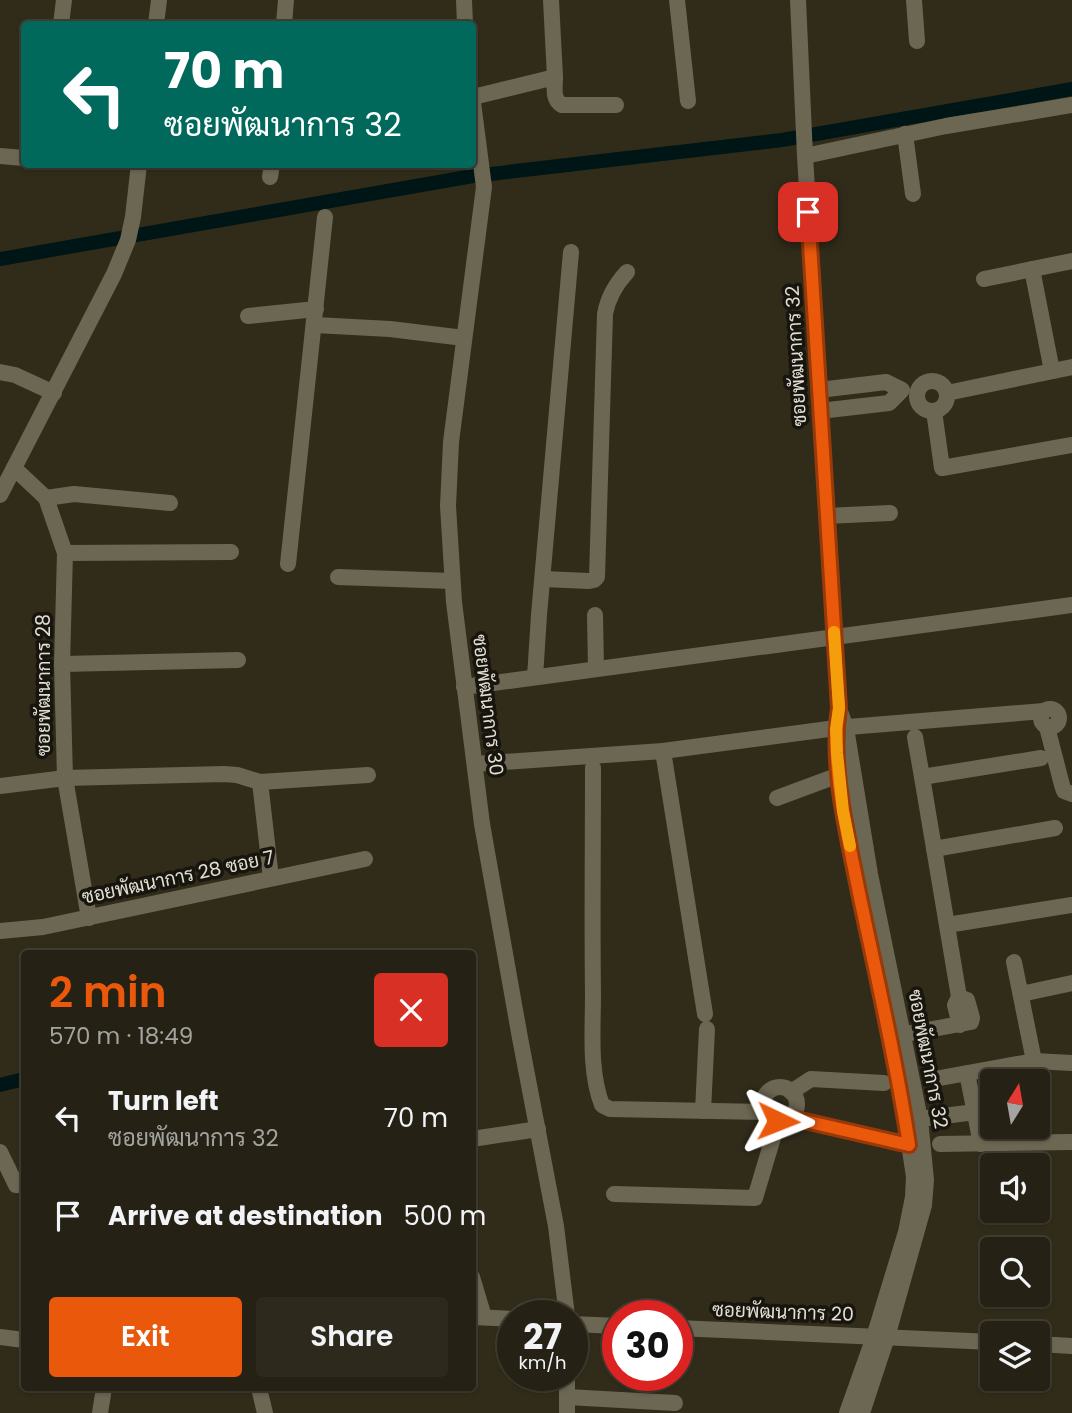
<!DOCTYPE html>
<meta charset="utf-8">
<style>
body{margin:0;font-family:Poppins,Sarabun,sans-serif;background:#2d291d;color:#f1f3f6;height:100vh;display:flex;flex-direction:column;font-size:26px;white-space:nowrap}
*{box-sizing:border-box;margin:0}
p{font-size:23px;color:#a3a3a0}
.icon{flex:none;width:38px;height:38px;fill:none;stroke:currentColor;stroke-width:2;stroke-linecap:round;stroke-linejoin:round}
.map{position:relative;flex:1;overflow:hidden}
.details{position:absolute;left:21px;top:950px;width:455px;height:441px;display:flex;flex-direction:column;background:#252114;border-radius:7px;box-shadow:0 2px 5px #0004,0 0 0 2px #423e34}
.details>*{flex:none}
.guide{position:absolute;left:21px;top:21px;width:455px;height:147px;border-radius:7px;box-shadow:0 2px 5px #0004,0 0 0 2px #423e34;background:#00695c;color:#fff;overflow:hidden}
.needle{width:46px;rotate:11deg}
.buttons{position:absolute;left:980px;top:1069px;display:grid;gap:14px}
.buttons a{display:grid;place-items:center;width:70px;height:70px;border-radius:7px;background:#252114;box-shadow:0 2px 5px #0004,0 0 0 2px #423e34;font-size:35px}
.speed{position:absolute;left:497px;top:1300px;display:flex;gap:14px;font-size:35px;font-weight:700;text-align:center}
.speed>*{display:grid;place-content:center;width:91px;height:91px;border-radius:50%;background:#252114;box-shadow:0 2px 5px #0004,0 0 0 2px #423e34;line-height:1}
.speed small{font-size:18px;font-weight:400}
.speed .limit{border:10px solid #d22;background:#fff;color:#111}
.pin{position:absolute;display:grid;place-items:center;width:60px;height:60px;color:#fff;margin:-30px;border-radius:14px;box-shadow:0 4px 10px #0006}
.me{position:absolute;width:77px;margin:-38px;rotate:92deg;stroke-linejoin:round;filter:drop-shadow(0 0 5px #0008)}
.turn{display:flex;align-items:center;gap:24px;height:147px;padding:0 28px;font-size:32px}
.turn .icon{width:91px;height:91px;stroke-width:2.5}
.turn b{display:block;font-size:49px;line-height:60px}
.round{display:grid;place-items:center;flex:none;width:74px;height:74px;border-radius:7px;background:#2d291d}
.headline{display:flex;align-items:center;justify-content:space-between;height:119px;padding:0 28px}
h1{font-size:42px;font-weight:600;line-height:52px;color:#ea580c}
.button{display:flex;gap:14px;margin-top:auto;padding:14px 28px}
.button a{flex:1;height:80px;border-radius:7px;background:#ea580c;color:#fff;font-size:28px;font-weight:600;line-height:80px;text-align:center}
.button a+a{background:#2d291d;color:#f1f3f6}
ul{padding:0;list-style:none}
li{display:flex;align-items:center;gap:21px;height:98px;padding:0 28px}
li div{flex:1}
li b{display:block;font-size:26px}
li em{font-style:normal}
.map>svg:first-child{display:block}
</style>
<div class="map">
<svg width="1072" height="1413" viewBox="0 0 1072 1413">
<rect width="100%" height="100%" fill="#312c1a"/>
<g fill="none" stroke-linecap="round" stroke-linejoin="round">
<g stroke="#001515" stroke-width="14">
<path d="M0,259L473,176L782,140L1072,89"/>
<path d="M0,1085L24,1079"/>
</g>
<g stroke="#6c6753" stroke-width="16">
<path d="M464,0L465,24"/>
<path d="M551,0L555,77"/>
<path d="M677,0L688,101"/>
<path d="M798,0L805,156L839,708L836,728L837,753L843,811L905,1116L914,1177L913,1197L906,1232L874,1337L847,1413"/>
<path d="M914,0L917,41"/>
<path d="M61,24L64,0"/>
<path d="M156,24L159,0"/>
<path d="M284,24L286,0"/>
<path d="M472,95L484,187L451,442L448,506L454,602L482,824L520,1038L556,1226L567,1316"/>
<path d="M473,97L555,77C555,87 552,100 562,105H616"/>
<path d="M905,134L913,194"/>
<path d="M0,156L24,158"/>
<path d="M805,156L946,126L1072,105"/>
<path d="M270,177L272,164"/>
<path d="M1032,269L1052,371"/>
<path d="M984,279L1072,261"/>
<path d="M248,316L316,309"/>
<path d="M315,325L390,329L464,338"/>
<path d="M0,372L15,375L54,393"/>
<circle cx="932" cy="396" r="15"/>
<path d="M819,390L886,382L902,390L889,403L820,411"/>
<path d="M947,393L1072,367"/>
<path d="M934,411L942,468L1072,445"/>
<path d="M14,468L46,498L65,553L62,664L65,778L89,918"/>
<path d="M0,495L114,274L128,240L133,217L139,164"/>
<path d="M46,498L74,494L170,503"/>
<path d="M826,516L890,513"/>
<path d="M65,553L231,552"/>
<path d="M288,564L325,217"/>
<path d="M338,577L452,581"/>
<path d="M543,579L589,581L594,580L597,577L605,314C608,297 615,285 627,272"/>
<path d="M595,615L596,669"/>
<path d="M62,664L238,660"/>
<path d="M535,677L539,615L571,252"/>
<path d="M464,687L1072,605"/>
<circle cx="1050" cy="718" r="9"/>
<path d="M841,714L846,728L870,874L920,1119L926,1180L924,1205L887,1337L862,1413"/>
<path d="M1047,727L1062,785L1064,791L1072,794"/>
<path d="M915,737L922,777L1041,758"/>
<path d="M663,751L705,1014"/>
<path d="M475,764L663,751L836,728L1044,711"/>
<path d="M593,768C593,844 592,919 593,994C593,1030 589,1071 602,1105L610,1109L765,1112"/>
<path d="M922,777L959,997L955,1005L960,1025"/>
<path d="M260,782L271,878"/>
<path d="M0,786L65,778L224,774L237,775L260,782L368,775"/>
<path d="M777,798L839,775"/>
<path d="M934,849L1055,828"/>
<path d="M947,925L1072,905"/>
<path d="M0,931L43,927L365,859"/>
<path d="M1014,962L1034,1061"/>
<path d="M1021,994L1072,983"/>
<path d="M895,1036L971,1022L972,1018L967,1000L959,997"/>
<path d="M967,1073L981,1144"/>
<path d="M940,1078L1034,1061L1072,1063"/>
<circle cx="780" cy="1104" r="17"/>
<path d="M791,1092L811,1079L884,1083"/>
<path d="M703,1111L707,1029"/>
<path d="M792,1118L909,1145"/>
<path d="M920,1119L975,1112"/>
<path d="M472,1139L538,1129"/>
<path d="M940,1144L1072,1142"/>
<path d="M0,1152L16,1185H24"/>
<path d="M614,1194L755,1198L778,1121"/>
<path d="M472,1277L484,1317"/>
<path d="M473,1317L513,1319"/>
<path d="M572,1324L618,1326"/>
<path d="M677,1328L992,1342"/>
<path d="M0,1337L24,1340"/>
<path d="M1038,1344L1072,1346"/>
<path d="M259,1388L265,1413"/>
<path d="M567,1397L675,1403"/>
<path d="M100,1413L104,1388"/>
<path d="M567,1413V1376"/>
</g>
</g>
<g fill="none" stroke-linecap="round" stroke-linejoin="round">
<defs>
<path id="route" d="M778,1121L788,1120L792,1118L909,1145C896,1059 876,974 858,888C847,831 830,767 839,708L808,212"/>
</defs>
<use href="#route" stroke="#983908" stroke-width="18"/>
<use href="#route" stroke="#ea580c" stroke-width="12"/>
<path stroke="#f59e0b" stroke-width="12" d="M834,632L839,708L836,729L837,753L843,811L850,846"/>
</g>
<g text-anchor="middle" dominant-baseline="central" stroke-width="7" stroke-linejoin="round" paint-order="stroke">
<g font-size="19" fill="#e2dfd4" stroke="#17150d">
<text transform="translate(796 356) rotate(-93)">ซอยพัฒนาการ 32</text>
<text transform="translate(43 685) rotate(-90)">ซอยพัฒนาการ 28</text>
<text transform="translate(488 705) rotate(83)">ซอยพัฒนาการ 30</text>
<text transform="translate(178 877) rotate(-12)">ซอยพัฒนาการ 28 ซอย 7</text>
<text transform="translate(928 1059) rotate(79)">ซอยพัฒนาการ 32</text>
<text transform="translate(783 1312) rotate(2)">ซอยพัฒนาการ 20</text>
</g>
</g>
</svg>
<div class="buttons">
<a><svg class="needle" viewBox="-14 -14 28 28"><path d="M0-13l5 13h-10z" fill="#e53935"/><path d="M0 13l5-13h-10z" fill="#a3a3a0"/></svg></a>
<a><svg class="icon" aria-label="sound" viewBox="0 0 24 24"><path d="M4 9h4l5-4v14l-5-4H4zM17 9q2 3 0 6"/></svg></a>
<a><svg class="icon" aria-label="search" viewBox="0 0 24 24"><circle cx="10" cy="10" r="6"/><path d="M15 15l6 6"/></svg></a>
<a><svg class="icon" aria-label="layers" viewBox="0 0 24 24"><path d="M12 4l9 5-9 5-9-5zM3 14l9 5 9-5"/></svg></a>
</div>
<div class="speed"><div>27<small>km/h</small></div><div class="limit">30</div></div>
<div class="pin" style="left:808px;top:212px;background:#d93025"><svg class="icon" aria-label="arrive" viewBox="0 0 24 24"><path d="M6 21V4h12l-3 4 3 4H6"/></svg></div>
<svg class="me" style="left:778px;top:1121px" viewBox="-20 -20 40 40"><path d="M0-17L14 15 0 8-14 15z" fill="#ea580c" stroke="#fff" stroke-width="4"/></svg>
<div class="guide">
<div class="turn"><svg class="icon" aria-label="left" viewBox="0 0 24 24"><path d="M17 20v-9H6M10 6l-5 5 5 5"/></svg><div><b>70 m</b>ซอยพัฒนาการ 32</div></div>
</div>
<section class="details">
<div class="headline"><div><h1>2 min</h1><p>570 m · 18:49</p></div><a class="round" style="background:#d93025;color:#fff"><svg class="icon" aria-label="close" viewBox="0 0 24 24"><path d="M6 6l12 12M18 6L6 18"/></svg></a></div>
<ul>
<li><svg class="icon" aria-label="left" viewBox="0 0 24 24"><path d="M17 20v-9H6M10 6l-5 5 5 5"/></svg><div><b>Turn left</b><p>ซอยพัฒนาการ 32</p></div><em>70 m</em></li>
<li><svg class="icon" aria-label="arrive" viewBox="0 0 24 24"><path d="M6 21V4h12l-3 4 3 4H6"/></svg><div><b>Arrive at destination</b></div><em>500 m</em></li>
</ul>
<div class="button"><a>Exit</a><a>Share</a></div>
</section>
</div>
